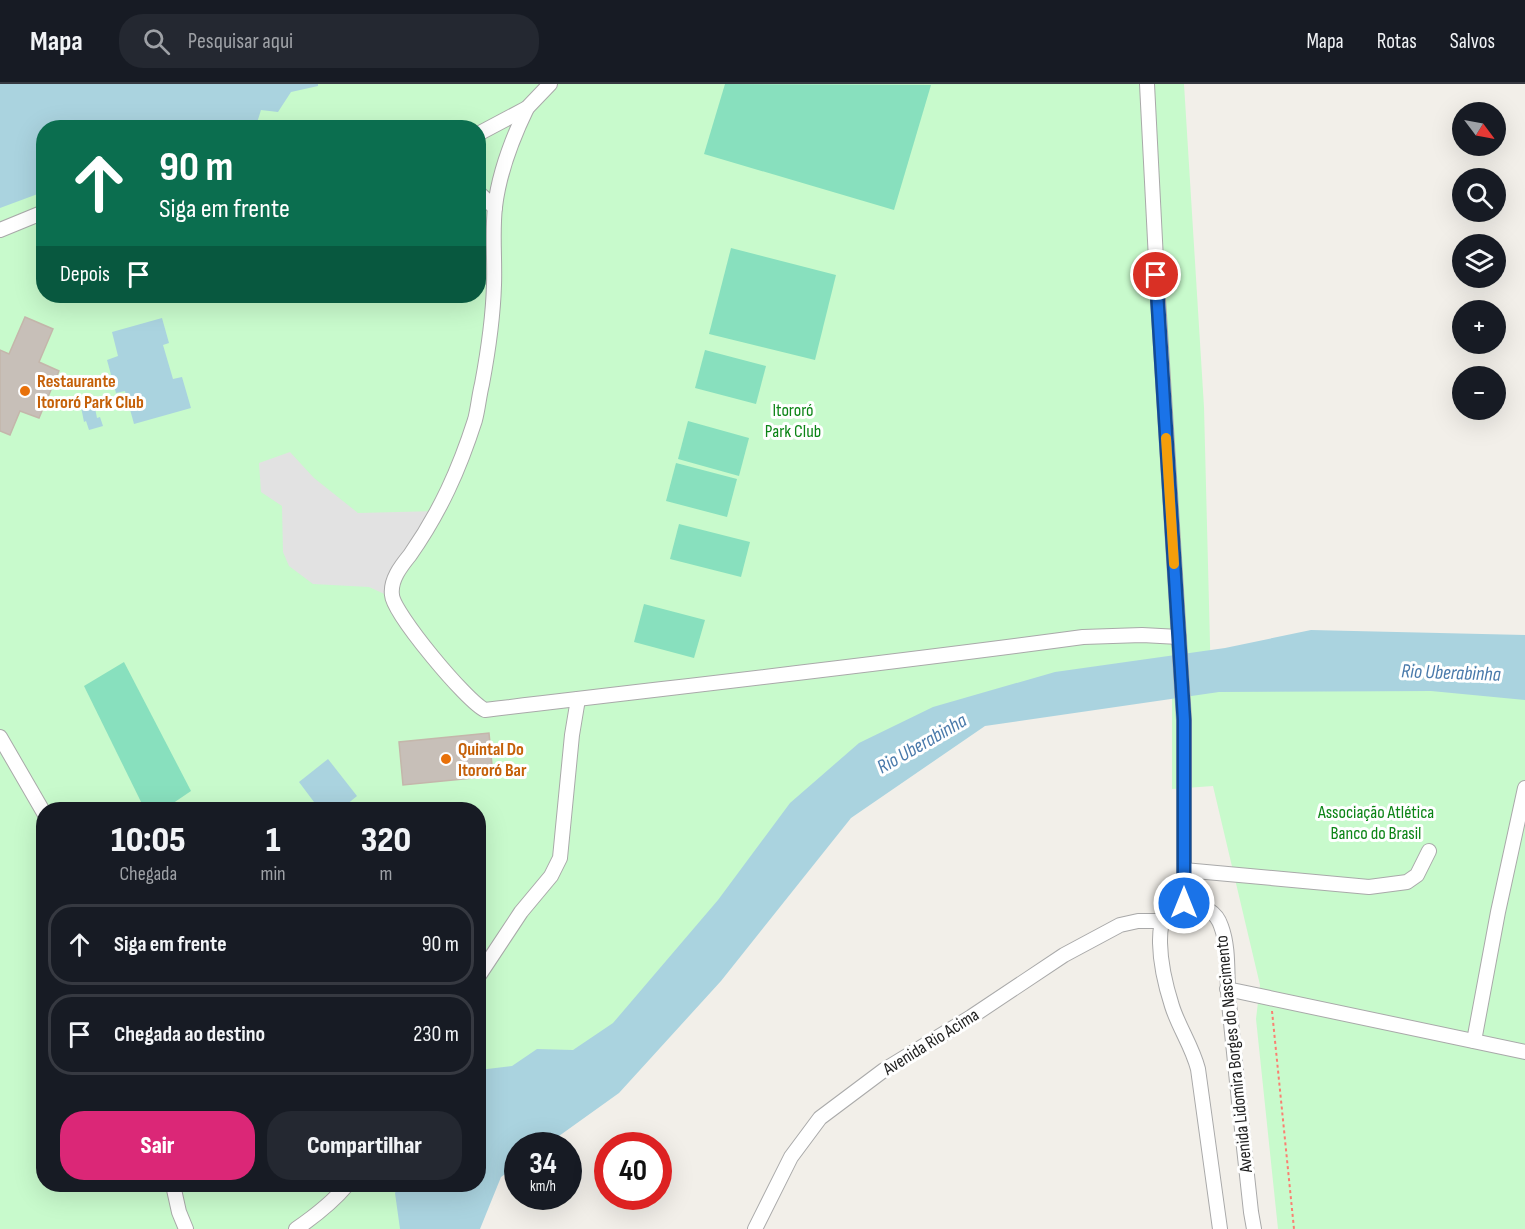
<!DOCTYPE html>
<html lang="pt">
<meta charset="utf-8">
<style>
body{margin:0;font-family:"Sofia Sans Condensed",sans-serif;background:#242831;color:#f1f3f6;height:100vh;display:flex;flex-direction:column;font-size:22px;white-space:nowrap}
*{box-sizing:border-box;margin:0}
p{font-size:20px;color:#9ea1a6}
.icon{flex:none;width:33px;height:33px;fill:none;stroke:currentColor;stroke-width:2;stroke-linecap:round;stroke-linejoin:round}
.map{position:relative;flex:1;overflow:hidden}
.drawer{position:absolute;left:36px;top:718px;width:450px;height:390px;display:flex;flex-direction:column;background:#171b24;border-radius:24px;box-shadow:0 6px 24px #0002}
.drawer>*{flex:none}
.guide{position:absolute;left:36px;top:36px;width:450px;height:183px;border-radius:24px;box-shadow:0 6px 24px #0002;background:#0b6e4f;color:#fff;overflow:hidden}
.needle{width:39px;rotate:122deg}
.buttons{position:absolute;left:1452px;top:18px;display:grid;gap:12px}
.buttons a{display:grid;place-items:center;width:54px;height:54px;border-radius:50%;background:#171b24;box-shadow:0 6px 24px #0002;font-size:30px}
.speed{position:absolute;left:504px;top:1048px;display:flex;gap:12px;font-size:30px;font-weight:700;text-align:center}
.speed>*{display:grid;place-content:center;width:78px;height:78px;border-radius:50%;background:#171b24;box-shadow:0 6px 24px #0002;line-height:1}
.speed small{font-size:15px;font-weight:400}
.speed .limit{border:9px solid #d22;background:#fff;color:#111}
.pin{position:absolute;display:grid;place-items:center;width:51px;height:51px;color:#fff;margin:-26px;border:3px solid #fff;border-radius:50%;box-shadow:0 2px 6px #0007}
.me{position:absolute;width:66px;margin:-33px;rotate:0deg;stroke-linejoin:round;filter:drop-shadow(0 0 4px #0008)}
.turn{display:flex;align-items:center;gap:21px;height:126px;padding:0 24px;font-size:27px}
.turn .icon{width:78px;height:78px;stroke-width:2.5}
.turn b{display:block;font-size:42px;line-height:51px}
.then{display:flex;align-items:center;height:57px;padding:0 24px;background:#0003;gap:12px;font-size:22px}
.eta{display:flex;justify-content:space-evenly;align-items:center;height:102px;text-align:center}
.eta b{font-size:36px;font-weight:800;line-height:42px}
.cta{display:flex;gap:12px;margin-top:auto;padding:12px 24px}
.cta a{flex:1;height:69px;border-radius:24px;background:#db2777;color:#fff;font-size:24px;font-weight:800;line-height:69px;text-align:center}
.cta a+a{background:#242831;color:#f1f3f6}
ul{padding:0;list-style:none}
li{display:flex;align-items:center;gap:18px;height:81px;margin:0 12px 9px;padding:0 12px;border:3px solid #363941;border-radius:24px}
li div{flex:1}
li b{display:block;font-size:22px}
li em{font-style:normal}
header{display:flex;align-items:center;gap:36px;box-sizing:border-box;height:84px;padding:0 30px;background:#171b24;border-bottom:2px solid #363941}
header strong{font-size:28px}
nav{display:flex;gap:33px;margin-inline-start:auto;font-size:21px}
.search{width:420px;height:54px;background:#242831;display:flex;align-items:center;gap:15px;box-sizing:border-box;padding:0 21px;border-radius:24px;color:#9ea1a6;font-size:22px}
.map>svg:first-child{display:block}
</style>
<header>
<strong>Mapa</strong>
<div class="search"><svg class="icon" aria-label="search" viewBox="0 0 24 24"><circle cx="10" cy="10" r="6"/><path d="M15 15l6 6"/></svg>Pesquisar aqui</div>
<nav><a>Mapa</a><a>Rotas</a><a>Salvos</a></nav>
</header>
<div class="map">
<svg width="1525" height="1145" viewBox="0 0 1525 1145">
<rect width="100%" height="100%" fill="#f2efe9"/>
<path fill="#c8facc" fill-rule="evenodd" d="M0,0H1184L1204,323L1211,599L1525,593V1145H1278L1256,935L1260,901L1213,702L1172,705V604L966,626L691,869L479,1067L478,726H44V1101H447L430,1145H0ZM44,44H478V212H44Z"/>
<g fill="#88e0be">
<path d="M725,0L931,1L894,126L704,70Z"/>
<path d="M731,164L836,191L815,276L709,250Z"/>
<path d="M705,266L766,282L756,320L695,304Z"/>
<path d="M688,337L749,354L739,392L678,375Z"/>
<path d="M676,379L737,395L727,433L666,417Z"/>
<path d="M679,440L750,458L741,493L670,475Z"/>
<path d="M644,520L705,536L694,574L634,558Z"/>
<path d="M124,578L191,707L163,726H145L84,602Z"/>
</g>
<path fill="#e2e2e2" d="M290,368L314,394L358,429L438,427L391,513L369,503L313,500L289,482L283,468L282,422L261,408L259,379Z"/>
<g fill="#aad3df">
<path d="M0,0H318V2L291,8L278,28L261,26L256,42L250,43L44,44L43,108L0,124Z"/>
<path d="M162,234L169,259L163,261L173,295L182,293L191,324L134,340L125,307L116,309L107,276L118,272L112,248Z"/>
<path d="M94,319L97,334L100,333L103,342L89,346L86,337L84,338L81,323Z"/>
<path d="M1311,546L1525,551V616L1431,607L1219,608L985,642L851,734L721,897L619,1009L545,1062H518L517,1082L501,1093L480,1145H400L395,1109L399,1101H478L479,986L512,982L537,965L573,966L613,939L718,816L790,719L859,659L933,623L1055,588L1225,564Z"/>
<path d="M328,675L357,712L340,726H320L299,698Z"/>
</g>
<g fill="#c7bfb8" stroke="#c4b6ab" stroke-width="1.5">
<path d="M25,233L53,245L39,278L59,287L39,334L20,327L10,351L0,347V266L9,270Z"/>
<path d="M489,649L493,692L403,701L399,658Z"/>
</g>
<g fill="none" stroke-linecap="round" stroke-linejoin="round">
<defs>
<g id="minor">
<path d="M1147,0L1158,215L1184,636V819"/>
<path d="M527,24C512,55 499,89 495,123C492,149 495,175 494,201C493,234 488,268 482,300C479,312 478,325 475,336C459,386 440,428 410,471C401,482 390,496 392,511C393,529 467,618 485,626C684,602 884,580 1083,553L1142,551L1179,553"/>
<path d="M478,50L527,24L550,0"/>
<path d="M478,108L495,124"/>
<path d="M0,146L44,128"/>
<path d="M0,653L44,729"/>
<path d="M1184,786L1369,803L1407,798L1417,791L1429,767"/>
<path d="M478,893L521,828L551,792L560,774L572,651L578,615"/>
<path d="M1227,905L1525,968"/>
<path d="M1474,957L1498,828L1525,704"/>
<path d="M173,1101L179,1128L186,1145"/>
<path d="M296,1145C315,1132 332,1119 347,1101"/>
<path d="M755,1145L791,1073L820,1034L884,986L971,933L1064,871L1120,841L1138,837H1162"/>
<path d="M1220,1145L1198,985C1192,962 1179,944 1172,922C1164,897 1142,813 1190,820C1205,823 1216,827 1221,842C1230,866 1226,894 1229,919C1236,989 1243,1058 1251,1128L1254,1145"/>
</g>
</defs>
<use href="#minor" stroke="#a9a9a9" stroke-width="16"/>
<path stroke="#fa8072" stroke-width="2" stroke-dasharray="3 3" stroke-linecap="butt" d="M1272,927L1294,1145"/>
<use href="#minor" stroke="#fff" stroke-width="14"/>
</g>
<g fill="none" stroke-linecap="round" stroke-linejoin="round">
<defs>
<path id="route" d="M1156,191L1184,636V819"/>
</defs>
<use href="#route" stroke="#114b97" stroke-width="15"/>
<use href="#route" stroke="#1a73e8" stroke-width="10"/>
<path stroke="#f59e0b" stroke-width="10" d="M1166,354L1174,480"/>
</g>
<g fill="#e8710a" stroke="#fff" stroke-width="2">
<circle cx="25" cy="307" r="6"/>
<circle cx="446" cy="675" r="6"/>
</g>
<g text-anchor="middle" dominant-baseline="central" stroke-width="6" stroke-linejoin="round" paint-order="stroke">
<g font-size="18" font-weight="bold" fill="#c56008" stroke="#fff" text-anchor="start">
<text x="37" y="297">Restaurante<tspan x="37" dy="21">Itororó Park Club</tspan></text>
<text x="458" y="665">Quintal Do<tspan x="458" dy="21">Itororó Bar</tspan></text>
</g>
<g font-size="18" fill="#0c8416" stroke="#fff">
<text x="793" y="326">Itororó<tspan x="793" dy="21">Park Club</tspan></text>
<text x="1376" y="728">Associação Atlética<tspan x="1376" dy="21">Banco do Brasil</tspan></text>
</g>
<g font-size="18" fill="#222" stroke="#fff">
<text transform="translate(931 958) rotate(-32)">Avenida Rio Acima</text>
<text transform="translate(1234 970) rotate(-96)">Avenida Lidomira Borges do Nascimento</text>
</g>
<g font-size="20" font-style="italic" fill="#4a7aab" stroke="#fff">
<text transform="translate(1451 589) rotate(2)">Rio Uberabinha</text>
<text transform="translate(922 660) rotate(-30)">Rio Uberabinha</text>
</g>
</g>
</svg>
<div class="buttons">
<a><svg class="needle" viewBox="-14 -14 28 28"><path d="M0-13l5 13h-10z" fill="#e53935"/><path d="M0 13l5-13h-10z" fill="#9ea1a6"/></svg></a>
<a><svg class="icon" aria-label="search" viewBox="0 0 24 24"><circle cx="10" cy="10" r="6"/><path d="M15 15l6 6"/></svg></a>
<a><svg class="icon" aria-label="layers" viewBox="0 0 24 24"><path d="M12 4l9 5-9 5-9-5zM3 14l9 5 9-5"/></svg></a>
<a>+</a>
<a>−</a>
</div>
<div class="speed"><div>34<small>km/h</small></div><div class="limit">40</div></div>
<div class="pin" style="left:1156px;top:191px;background:#d93025"><svg class="icon" aria-label="arrive" viewBox="0 0 24 24"><path d="M6 21V4h12l-3 4 3 4H6"/></svg></div>
<svg class="me" style="left:1184px;top:819px" viewBox="-20 -20 40 40"><circle r="17" fill="#1a73e8" stroke="#fff" stroke-width="3"/><path d="M0-11L8 9 0 5-8 9z" fill="#fff"/></svg>
<div class="guide">
<div class="turn"><svg class="icon" aria-label="ahead" viewBox="0 0 24 24"><path d="M12 20V5M6 11l6-6 6 6"/></svg><div><b>90 m</b>Siga em frente</div></div>
<div class="then">Depois<svg class="icon" aria-label="arrive" viewBox="0 0 24 24"><path d="M6 21V4h12l-3 4 3 4H6"/></svg></div>
</div>
<section class="drawer">
<div class="eta">
<div><b>10:05</b><p>Chegada</p></div>
<div><b>1</b><p>min</p></div>
<div><b>320</b><p>m</p></div>
</div>
<ul>
<li><svg class="icon" aria-label="ahead" viewBox="0 0 24 24"><path d="M12 20V5M6 11l6-6 6 6"/></svg><div><b>Siga em frente</b></div><em>90 m</em></li>
<li><svg class="icon" aria-label="arrive" viewBox="0 0 24 24"><path d="M6 21V4h12l-3 4 3 4H6"/></svg><div><b>Chegada ao destino</b></div><em>230 m</em></li>
</ul>
<div class="cta"><a>Sair</a><a>Compartilhar</a></div>
</section>
</div>
